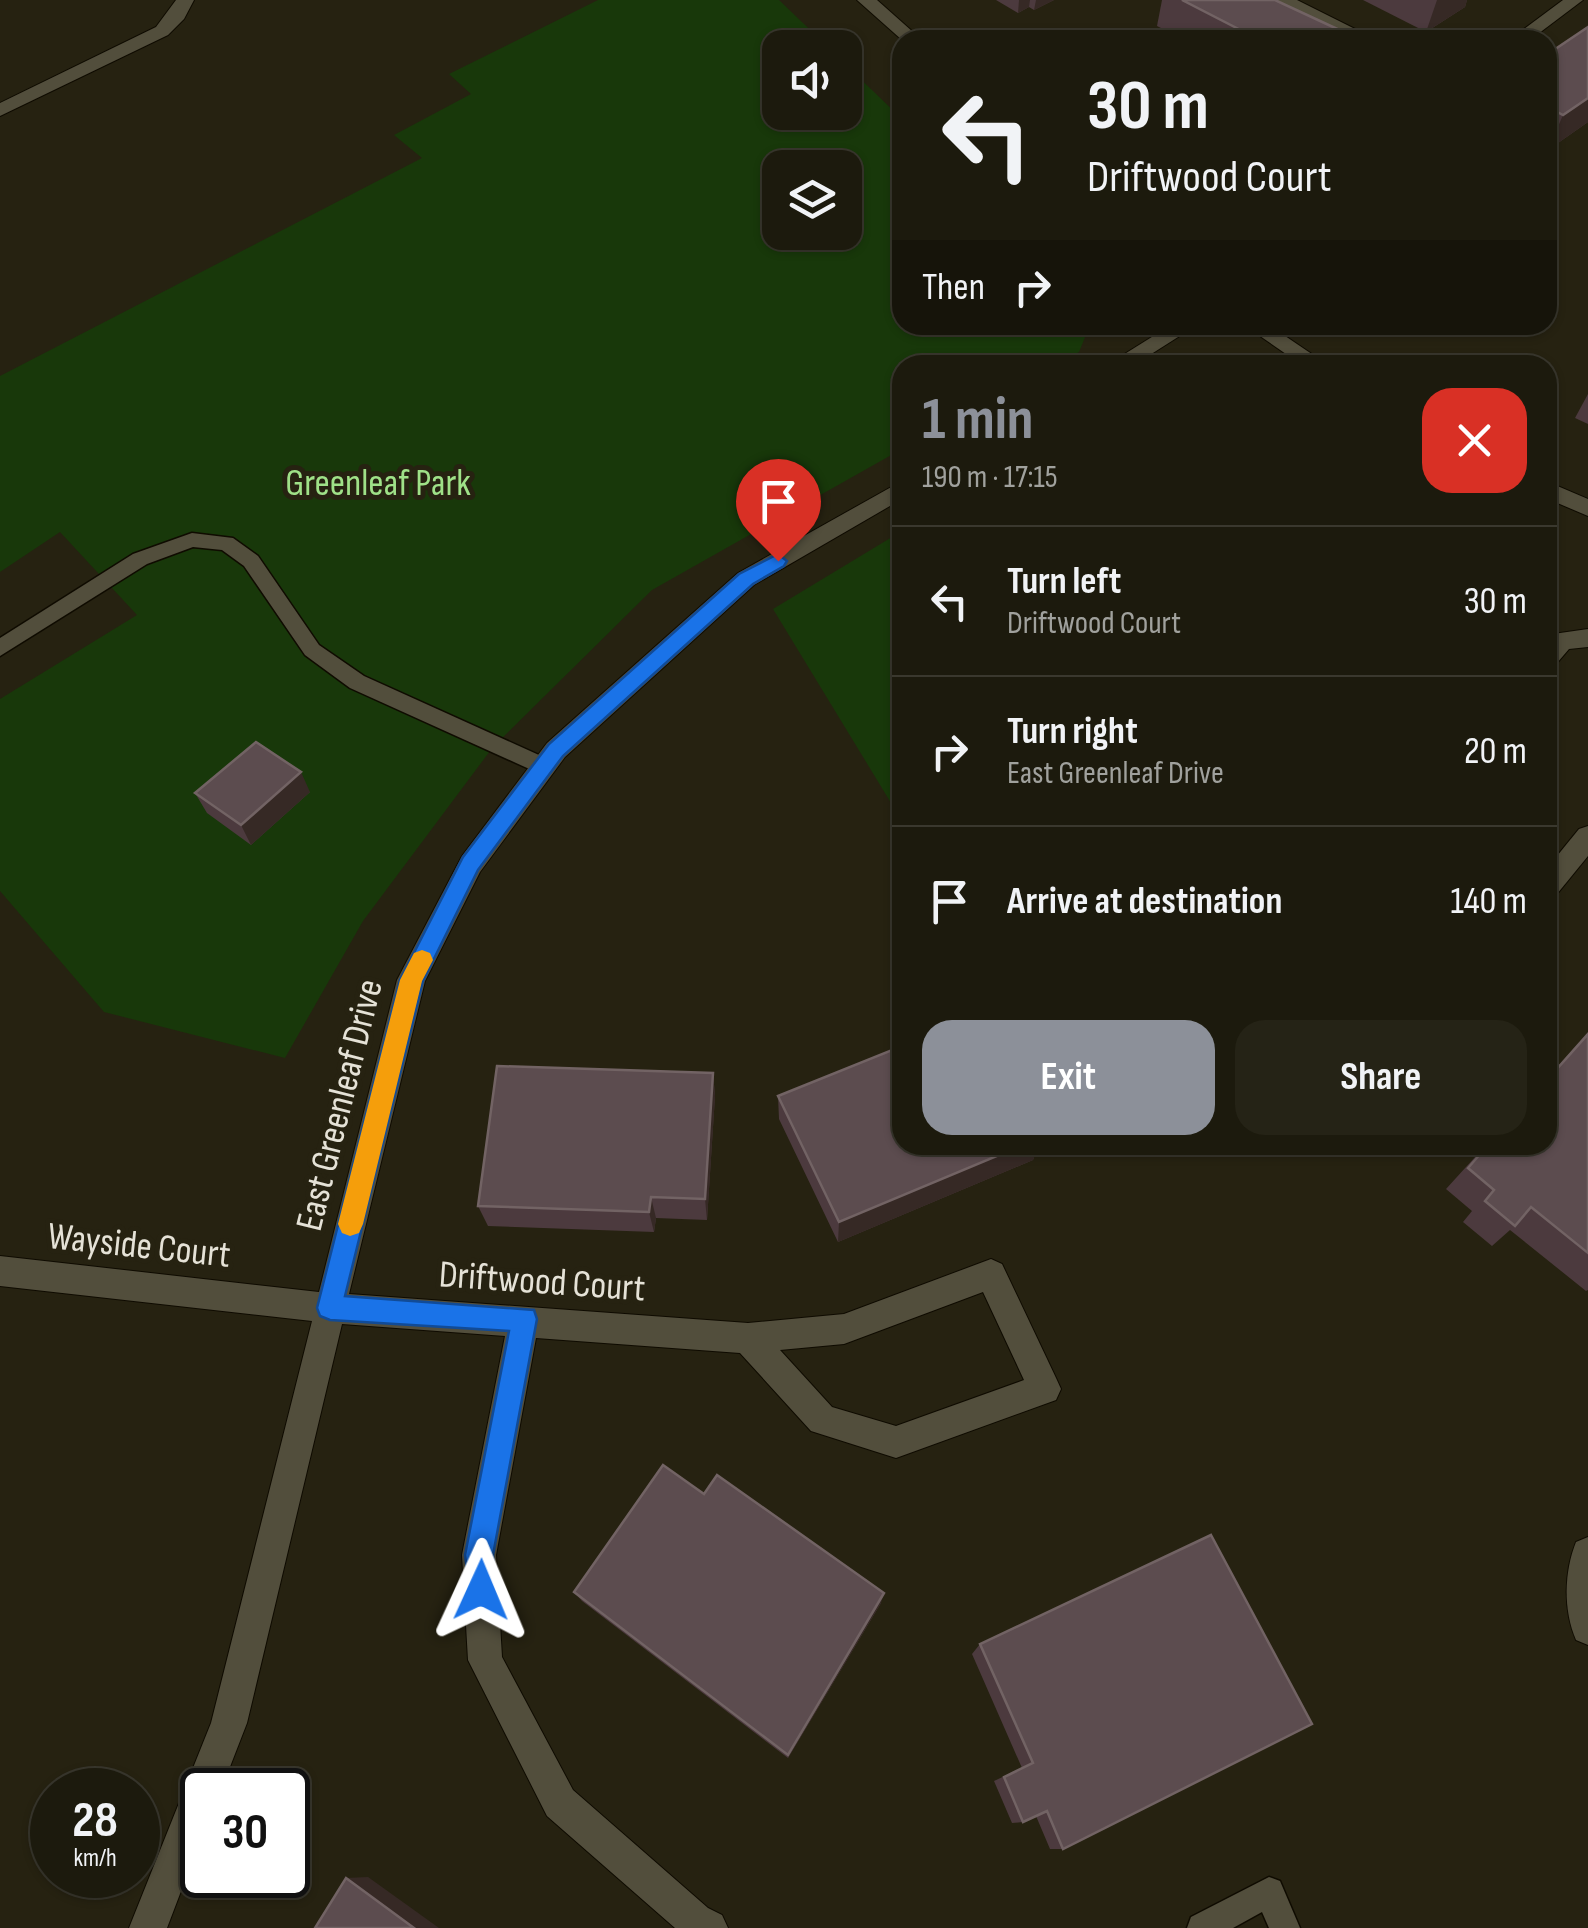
<!DOCTYPE html>
<meta charset="utf-8">
<style>
body{margin:0;font-family:"Sofia Sans Condensed",sans-serif;background:#252316;color:#f1f3f6;height:100vh;display:flex;flex-direction:column;font-size:38px;white-space:nowrap}
*{box-sizing:border-box;margin:0}
p{font-size:32px;color:#a0a19d}
.icon{flex:none;width:55px;height:55px;fill:none;stroke:currentColor;stroke-width:2;stroke-linecap:round;stroke-linejoin:round}
.map{position:relative;flex:1;overflow:hidden}
.details{position:absolute;left:892px;top:355px;width:665px;height:800px;display:flex;flex-direction:column;background:#1c1a0d;border-radius:30px;box-shadow:0 2px 8px #0004,0 0 0 2px #3a382e}
.details>*{flex:none}
.guide{position:absolute;left:892px;top:30px;width:665px;height:305px;border-radius:30px;box-shadow:0 2px 8px #0004,0 0 0 2px #3a382e;background:#1c1a0d;color:#f1f3f6;overflow:hidden}
.buttons{position:absolute;left:762px;top:30px;display:grid;gap:20px}
.buttons a{display:grid;place-items:center;width:100px;height:100px;border-radius:20px;background:#1c1a0d;box-shadow:0 2px 8px #0004,0 0 0 2px #3a382e;font-size:50px}
.speed{position:absolute;left:30px;top:1768px;display:flex;gap:20px;font-size:50px;font-weight:700;text-align:center}
.speed>*{display:grid;place-content:center;width:130px;height:130px;border-radius:50%;background:#1c1a0d;box-shadow:0 2px 8px #0004,0 0 0 2px #3a382e;line-height:1}
.speed small{font-size:25px;font-weight:400}
.speed .limit{border:5px solid #111;border-radius:15px;background:#fff;color:#111}
.pin{position:absolute;display:grid;place-items:center;width:85px;height:85px;color:#fff;margin:-102px -42px;border-radius:50% 50% 50% 0;rotate:-45deg;box-shadow:0 0 10px #0007}
.pin .icon{rotate:45deg}
.me{position:absolute;width:110px;margin:-55px;rotate:1deg;stroke-linejoin:round;filter:drop-shadow(0 0 8px #0008)}
.turn{display:flex;align-items:center;gap:35px;height:210px;padding:0 30px;font-size:45px}
.turn .icon{width:130px;height:130px;stroke-width:2.5}
.turn b{display:block;font-size:70px;line-height:85px}
.then{display:flex;align-items:center;height:95px;padding:0 30px;background:#0003;gap:20px;font-size:38px}
.round{display:grid;place-items:center;flex:none;width:105px;height:105px;border-radius:30px;background:#252316}
.overview{display:flex;align-items:center;justify-content:space-between;height:170px;padding:0 30px}
h1{font-size:60px;font-weight:700;line-height:75px;color:#8c9099}
.action{display:flex;gap:20px;margin-top:auto;padding:20px 30px}
.action a{flex:1;height:115px;border-radius:30px;background:#8c9099;color:#fff;font-size:40px;font-weight:700;line-height:115px;text-align:center}
.action a+a{background:#252316;color:#f1f3f6}
ul{padding:0;list-style:none}
li{display:flex;align-items:center;gap:30px;height:150px;padding:0 30px;border-top:2px solid #3a382e}
li div{flex:1}
li b{display:block;font-size:38px}
li em{font-style:normal}
.map>svg:first-child{display:block}
</style>
<div class="map">
<svg width="1588" height="1928" viewBox="0 0 1588 1928">
<rect width="100%" height="100%" fill="#262211"/>
<g fill="#18380a" fill-rule="evenodd">
<path d="M598,0H779L828,47L780,48V112H845V64L902,119V325H1090L1079,352L1055,365H902V449L652,590L493,747L363,921L285,1058L104,1012L0,891V699L137,615L60,532L0,572V376L422,158L394,135L471,94L449,74ZM780,168H845V232H780Z"/>
<path d="M902,531V821L773,609Z"/>
</g>
<g fill="none" stroke-linecap="round" stroke-linejoin="round">
<defs>
<g id="service">
<path d="M192,533L233,538L258,556L319,645L364,676L550,760L553,766L550,772H536L350,688L305,655L244,566L222,550L193,547L147,564L0,656V638L133,554Z"/>
<path d="M1269,1877L1280,1881L1300,1928H1269L1262,1912L1233,1928H1187L1191,1917Z"/>
</g>
<g id="minor">
<path d="M176,0H194L184,19L168,35L0,116V103L156,27Z"/>
<path d="M1274,0H1297L1377,40H1354Z"/>
<path d="M1563,0H1583L1530,40H1509Z"/>
<path d="M1171,325H1197L1134,365H1107Z"/>
<path d="M902,481V499L754,585L565,757L480,872L425,981L349,1294L748,1323L844,1314L991,1259L1002,1264L1056,1378L1061,1389L1056,1400L896,1458L811,1431L740,1353L536,1338L496,1555L502,1657L573,1790L708,1908L722,1915L728,1928H675L547,1816L468,1660L462,1555L505,1336L342,1324L247,1723L221,1790H202V1836L167,1928H129L211,1723L312,1321L0,1286V1256L319,1292L397,980L462,856L547,743L738,573ZM983,1292L1024,1380L896,1426L832,1407L780,1350L844,1344Z"/>
<path d="M1588,629V647L1569,649L1557,663L1548,665V640L1553,634Z"/>
<path d="M1588,826V856L1557,894L1548,897V867L1579,829Z"/>
<path d="M1588,1537V1645L1576,1640C1563,1610 1564,1572 1576,1542Z"/>
</g>
<g id="tertiary">
<path d="M857,0H877L922,40H902Z"/>
<path d="M1244,325H1269L1328,365H1302Z"/>
<path d="M1548,482L1588,499V516L1548,499Z"/>
</g>
</defs>
<use href="#service" stroke="#0f0b00" stroke-width="3"/>
<use href="#minor" stroke="#0f0b00" stroke-width="2"/>
<use href="#tertiary" stroke="#0f0b00" stroke-width="2"/>
<use href="#service" fill="#524e3c" fill-rule="evenodd"/>
<use href="#minor" fill="#524e3c" fill-rule="evenodd"/>
<use href="#tertiary" fill="#524e3c" fill-rule="evenodd"/>
</g>
<g fill="#4c3a3e">
<path d="M996,0H1054L1034,10L1029,7L1018,13Z"/>
<path d="M1162,0H1275L1361,40H1184L1157,26Z"/>
<path d="M1363,0H1467L1465,7L1426,32Z"/>
<path d="M1588,27V122L1548,150V54Z"/>
<path d="M1588,394V424L1575,418Z"/>
<path d="M310,792L251,845L207,813L195,793Z"/>
<path d="M1588,1033V1290L1586,1291L1510,1230L1492,1246L1463,1222L1472,1211L1446,1189L1486,1145H1548V1077Z"/>
<path d="M713,1073L715,1096L707,1220L656,1218L654,1232L488,1226L478,1206Z"/>
<path d="M778,1096L902,1145H1039L1033,1160L838,1242L779,1119Z"/>
<path d="M704,1494L881,1603L788,1758L582,1601L574,1592Z"/>
<path d="M1211,1535L1063,1849H1050L1036,1816L1023,1822L1012,1823L994,1781L1022,1768L972,1654L980,1644Z"/>
</g>
<g fill="#362925">
<path d="M1019,0H1030L1029,7L1018,13Z"/>
<path d="M1036,0H1054L1034,10Z"/>
<path d="M1437,0H1467L1465,7L1426,32Z"/>
<path d="M1588,98V122L1548,150L1563,115Z"/>
<path d="M301,772L310,792L251,845L241,825Z"/>
<path d="M713,1073L715,1096L707,1220L705,1199Z"/>
<path d="M1023,1145H1039L1033,1160L838,1242L839,1222Z"/>
<path d="M651,1197L656,1218L654,1232L649,1212Z"/>
<path d="M884,1593L881,1603L788,1758V1755Z"/>
<path d="M368,1877L439,1928H414L346,1878Z"/>
</g>
<g fill="#5c4c4f" stroke="#726364" stroke-width="2.5">
<path d="M1182,0H1275L1361,40H1260Z"/>
<path d="M1588,27V98L1563,115L1548,107V54Z"/>
<path d="M256,742L301,772L241,825L195,793Z"/>
<path d="M1588,1034V1253L1531,1207L1515,1226L1485,1201L1494,1190L1468,1168L1488,1145H1548V1079Z"/>
<path d="M902,1046V1145H1023L839,1222L778,1096Z"/>
<path d="M497,1066L713,1073L705,1199L651,1197L649,1212L478,1206Z"/>
<path d="M663,1465L704,1494L717,1475L884,1593L788,1755L574,1592Z"/>
<path d="M1211,1535L1312,1724L1063,1849L1047,1811L1023,1822L1004,1777L1033,1763L980,1644Z"/>
<path d="M346,1878L414,1928H315Z"/>
</g>
<path fill="#1a73e8" stroke="#114b97" stroke-width="2.5" d="M778,554L787,561L784,566L753,584L563,756L478,870L423,981L345,1296L534,1310L537,1319L493,1555L495,1590L491,1600L481,1604L471,1600L465,1555L509,1331L330,1320L320,1316L317,1308L400,980L463,857L549,744L739,574Z"/>
<path fill="#f59e0b" d="M422,950L430,953L433,960L422,981L363,1224L359,1233L350,1236L342,1233L338,1224L400,980L414,953Z"/>
<g text-anchor="middle" dominant-baseline="central" stroke-width="10" stroke-linejoin="round" paint-order="stroke">
<g font-size="38" fill="#9fe188" stroke="#262211">
<text x="378" y="483">Greenleaf Park</text>
</g>
<g font-size="38" fill="#e5e2d7" stroke="#262211">
<text transform="translate(340 1105) rotate(-76)">East Greenleaf Drive</text>
<text transform="translate(139 1246) rotate(6)">Wayside Court</text>
<text transform="translate(542 1282) rotate(4)">Driftwood Court</text>
</g>
</g>
</svg>
<div class="buttons">
<a><svg class="icon" aria-label="sound" viewBox="0 0 24 24"><path d="M4 9h4l5-4v14l-5-4H4zM17 9q2 3 0 6"/></svg></a>
<a><svg class="icon" aria-label="layers" viewBox="0 0 24 24"><path d="M12 4l9 5-9 5-9-5zM3 14l9 5 9-5"/></svg></a>
</div>
<div class="speed"><div>28<small>km/h</small></div><div class="limit">30</div></div>
<div class="pin" style="left:778px;top:561px;background:#d93025"><svg class="icon" aria-label="arrive" viewBox="0 0 24 24"><path d="M6 21V4h12l-3 4 3 4H6"/></svg></div>
<svg class="me" style="left:481px;top:1590px" viewBox="-20 -20 40 40"><path d="M0-17L14 15 0 8-14 15z" fill="#1a73e8" stroke="#fff" stroke-width="4"/></svg>
<div class="guide">
<div class="turn"><svg class="icon" aria-label="left" viewBox="0 0 24 24"><path d="M17 20v-9H6M10 6l-5 5 5 5"/></svg><div><b>30 m</b>Driftwood Court</div></div>
<div class="then">Then<svg class="icon" aria-label="right" viewBox="0 0 24 24"><path d="M7 20v-9h11M14 6l5 5-5 5"/></svg></div>
</div>
<section class="details">
<div class="overview"><div><h1>1 min</h1><p>190 m · 17:15</p></div><a class="round" style="background:#d93025;color:#fff"><svg class="icon" aria-label="close" viewBox="0 0 24 24"><path d="M6 6l12 12M18 6L6 18"/></svg></a></div>
<ul>
<li><svg class="icon" aria-label="left" viewBox="0 0 24 24"><path d="M17 20v-9H6M10 6l-5 5 5 5"/></svg><div><b>Turn left</b><p>Driftwood Court</p></div><em>30 m</em></li>
<li><svg class="icon" aria-label="right" viewBox="0 0 24 24"><path d="M7 20v-9h11M14 6l5 5-5 5"/></svg><div><b>Turn right</b><p>East Greenleaf Drive</p></div><em>20 m</em></li>
<li><svg class="icon" aria-label="arrive" viewBox="0 0 24 24"><path d="M6 21V4h12l-3 4 3 4H6"/></svg><div><b>Arrive at destination</b></div><em>140 m</em></li>
</ul>
<div class="action"><a>Exit</a><a>Share</a></div>
</section>
</div>
